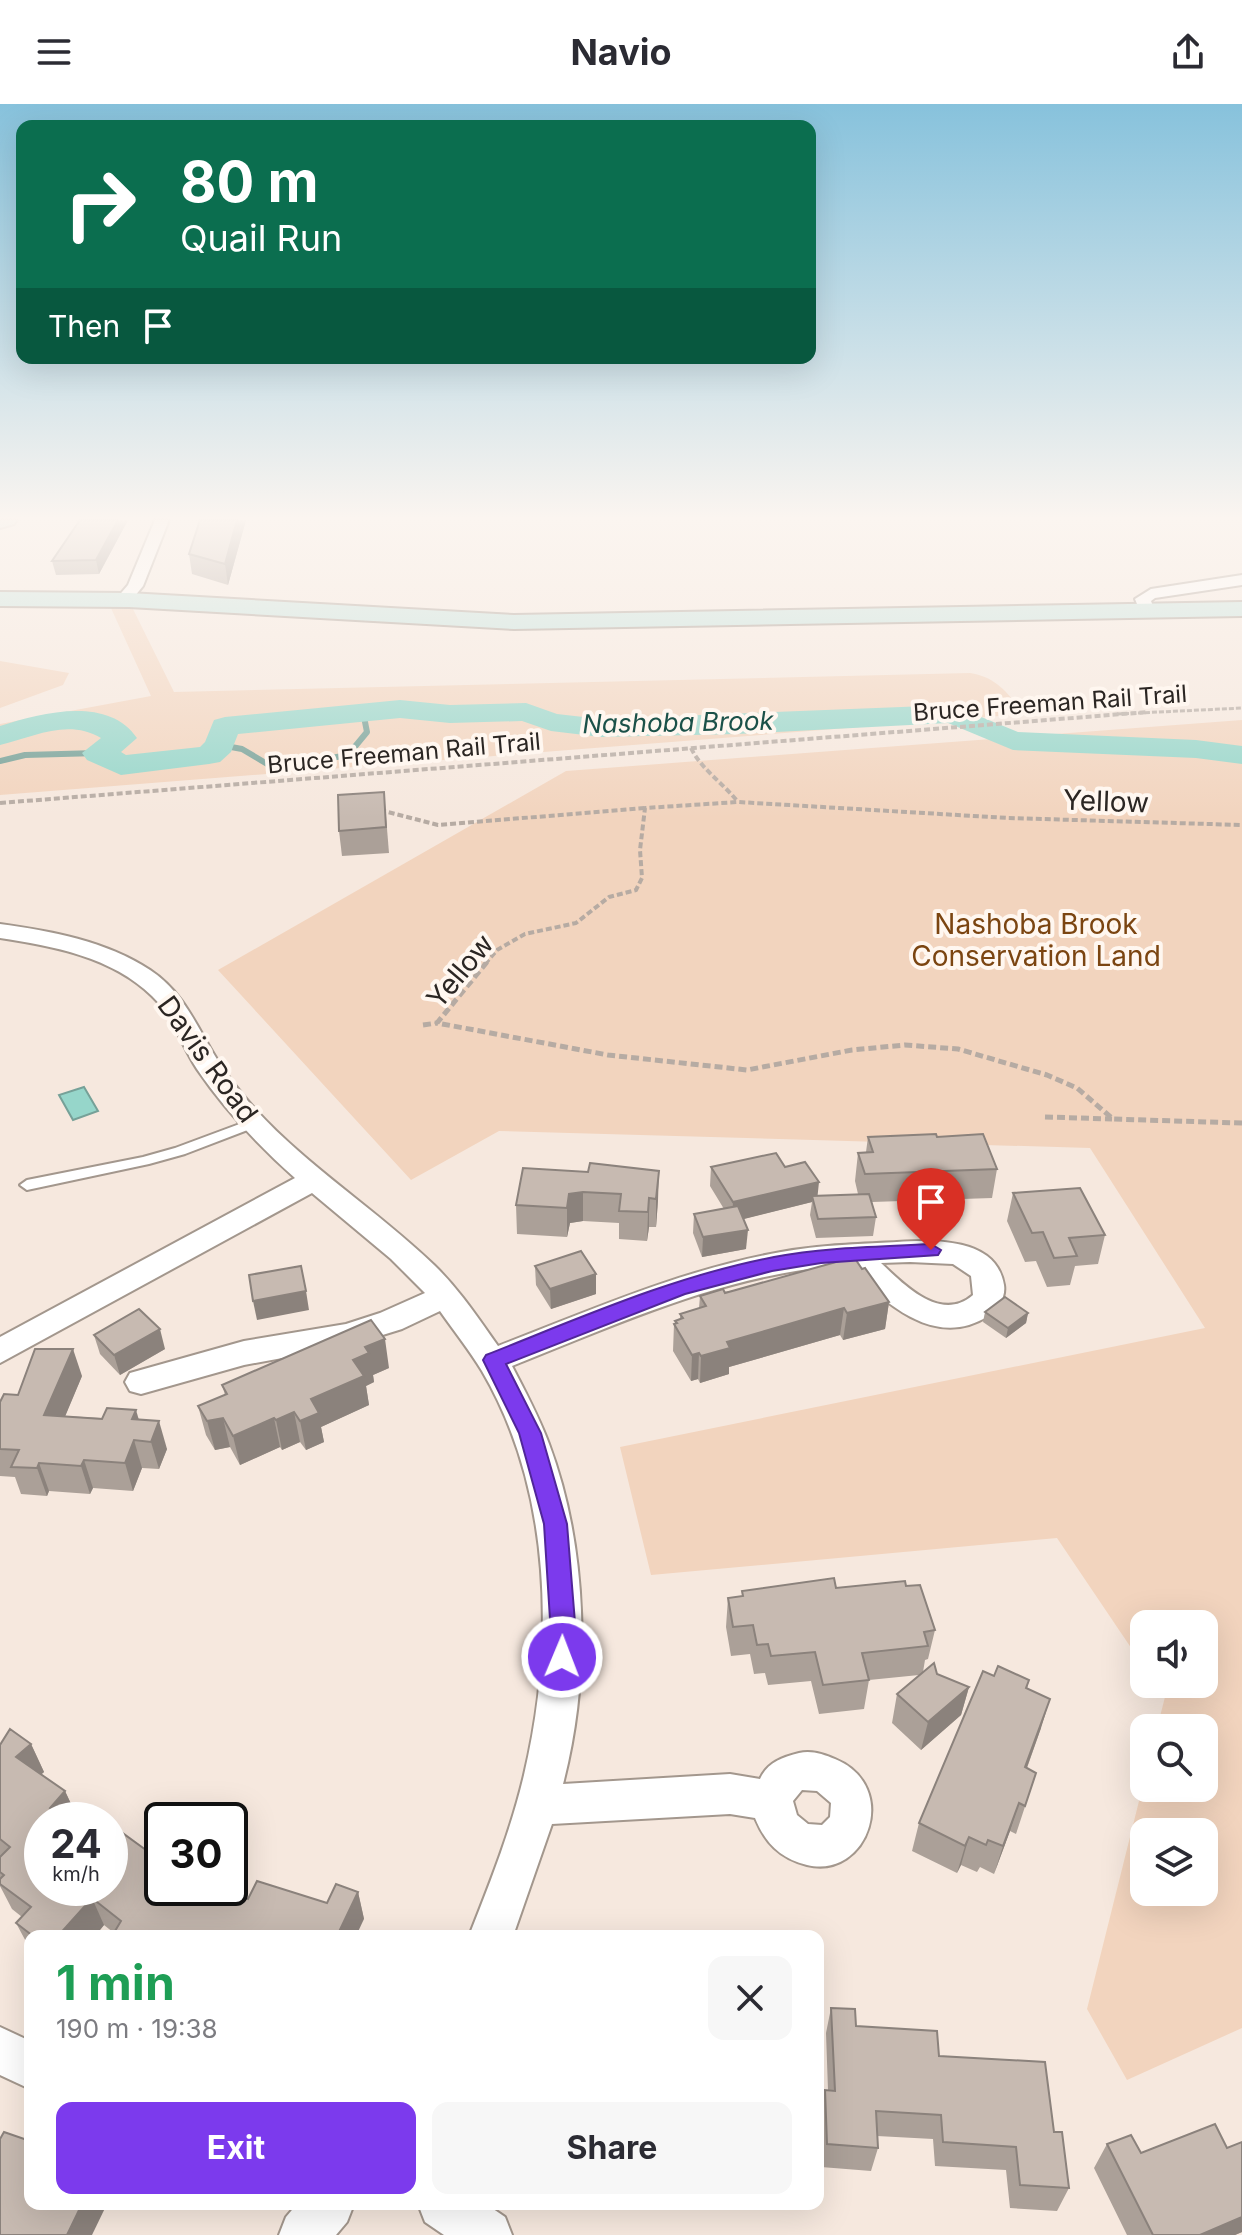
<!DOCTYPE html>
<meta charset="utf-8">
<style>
body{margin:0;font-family:Inter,sans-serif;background:#f7f7f7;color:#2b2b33;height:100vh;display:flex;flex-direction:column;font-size:30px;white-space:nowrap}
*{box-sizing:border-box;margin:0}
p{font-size:26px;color:#7c7c81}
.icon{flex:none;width:44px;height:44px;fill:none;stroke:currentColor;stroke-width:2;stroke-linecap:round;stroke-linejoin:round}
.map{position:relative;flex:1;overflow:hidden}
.sheet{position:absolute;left:24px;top:1826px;width:800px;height:280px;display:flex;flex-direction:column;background:#fff;border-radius:16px;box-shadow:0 8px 32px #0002}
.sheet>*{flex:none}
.banner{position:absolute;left:16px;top:16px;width:800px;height:244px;border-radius:16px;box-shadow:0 8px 32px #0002;background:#0b6e4f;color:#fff;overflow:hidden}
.buttons{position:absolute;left:1130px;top:1506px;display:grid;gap:16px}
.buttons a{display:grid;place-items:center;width:88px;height:88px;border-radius:16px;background:#fff;box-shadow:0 8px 32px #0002;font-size:40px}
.speed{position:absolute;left:24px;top:1698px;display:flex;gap:16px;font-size:40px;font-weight:700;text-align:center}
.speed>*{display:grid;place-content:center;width:104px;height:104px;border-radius:50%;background:#fff;box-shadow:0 8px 32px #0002;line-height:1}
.speed small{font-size:20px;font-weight:400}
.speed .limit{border:4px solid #111;border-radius:12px;background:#fff;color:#111}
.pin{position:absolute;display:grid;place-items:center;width:68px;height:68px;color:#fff;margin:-82px -34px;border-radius:50% 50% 50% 0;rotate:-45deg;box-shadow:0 0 8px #0007}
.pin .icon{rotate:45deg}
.me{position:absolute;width:88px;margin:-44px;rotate:1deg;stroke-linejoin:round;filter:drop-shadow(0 0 6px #0008)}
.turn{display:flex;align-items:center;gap:28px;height:168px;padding:0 32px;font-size:36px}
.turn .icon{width:104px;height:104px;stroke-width:2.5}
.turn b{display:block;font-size:56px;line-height:68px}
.then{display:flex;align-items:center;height:76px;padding:0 32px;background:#0003;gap:16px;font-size:30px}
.round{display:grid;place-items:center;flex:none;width:84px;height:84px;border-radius:16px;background:#f7f7f7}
.summary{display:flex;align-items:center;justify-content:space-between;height:136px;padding:0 32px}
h1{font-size:48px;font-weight:700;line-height:60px;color:#1e9e55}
.cta{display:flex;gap:16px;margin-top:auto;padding:16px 32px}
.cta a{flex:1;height:92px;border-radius:16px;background:#7c3aed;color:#fff;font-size:32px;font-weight:700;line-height:92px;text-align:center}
.cta a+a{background:#f7f7f7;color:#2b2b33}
header{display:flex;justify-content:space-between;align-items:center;height:104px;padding:0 32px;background:#fff;font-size:36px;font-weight:700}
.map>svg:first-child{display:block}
</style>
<header><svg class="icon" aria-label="menu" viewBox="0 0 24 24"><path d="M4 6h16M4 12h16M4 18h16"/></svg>Navio<svg class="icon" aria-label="share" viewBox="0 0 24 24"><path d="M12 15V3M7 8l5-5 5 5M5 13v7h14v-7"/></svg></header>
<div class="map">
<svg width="1242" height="2131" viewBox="0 0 1242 2131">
<rect width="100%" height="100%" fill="#f6e8de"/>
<g fill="#f2d4be" fill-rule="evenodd">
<path d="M110,502L132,503L174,588L970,569C997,573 1008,590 1025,610L0,691V620L151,592Z"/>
<path d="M0,557L69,569L63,581L0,604Z"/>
<path d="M1242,616V1924L1127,1976L1087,1905L1144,1677V1684H1204V1624H1157L1165,1593L1156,1580H1204V1520H1144V1563L1057,1434L651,1471L620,1343L1205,1224L1090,1044L499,1027L411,1076L218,866L566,667ZM1144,1728H1204V1788H1144Z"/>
</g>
<path fill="#96d6ca" stroke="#76a198" stroke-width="2" d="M84,983L98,1007L73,1016L59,991Z"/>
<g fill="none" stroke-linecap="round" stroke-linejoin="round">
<path stroke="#76a198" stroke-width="5" d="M363,607L364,610"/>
<g stroke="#76a198" stroke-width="6">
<path d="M220,641L242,645L274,664L348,651L367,628L363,608"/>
<path d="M0,657L25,651L98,649"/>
</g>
<path fill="#96d6ca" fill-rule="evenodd" d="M400,596L450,601L526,599L557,610L601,615L952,601L1018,628L1196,636L1242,642V660L1196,654L1013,646L948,619L737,630L601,633L551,627L522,617L450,619L400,614L238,630L231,648L220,658L209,660L121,671L87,656L82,649L101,634C68,614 33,633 0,641V622C40,609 108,591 137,634L121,648L126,651L200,643L205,638L214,616L225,613Z"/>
<defs>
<path id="lane" d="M253,1015L258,1016L260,1019L258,1022L185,1050L149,1060L27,1086L20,1081L27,1076L143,1053L175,1044Z"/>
<g id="street">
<path d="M155,416H169L143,482L130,498H118L116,495L128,481Z"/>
<path d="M1242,471V481L1155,494L1151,497L1155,507L1147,512L1141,510L1135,495L1151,485Z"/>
<path d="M0,820C51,827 106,837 150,866C183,888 195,919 215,952C226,971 241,989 255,1005C309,1064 377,1106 434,1161C459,1185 478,1214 498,1242C591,1206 684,1165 781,1148C819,1141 858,1140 897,1138C934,1136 996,1133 1004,1181C1006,1193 998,1206 988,1212C934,1247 882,1196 846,1161C728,1169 620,1219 512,1262C525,1287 539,1313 549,1340C588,1444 591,1573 563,1680L730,1670L760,1675C767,1659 782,1653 799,1649C811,1646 823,1650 835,1655C901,1682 868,1776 807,1761C779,1754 765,1738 755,1714L730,1710L552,1720L513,1832H469C490,1779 511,1726 524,1671C555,1540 552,1386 482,1267C470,1247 454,1227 440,1207L402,1225L347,1242L244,1261L141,1290L130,1287L125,1278L130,1269L244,1237L346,1220L380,1209L425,1189L391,1155L312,1089L0,1259V1233L295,1074C258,1041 225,1006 197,965C181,941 174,913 152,892C112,853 53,842 0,834ZM910,1158L953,1160L971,1172L973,1191C941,1219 904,1181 881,1159ZM802,1686L817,1687L831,1699L830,1713L822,1721L808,1720L797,1711L793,1697Z"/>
<path d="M0,1923L30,1937V1985L0,1971Z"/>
<path d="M297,2100H354L347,2118L336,2131H279L286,2113Z"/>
<path d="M418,2100H486L505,2113L512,2131H444L425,2118Z"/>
</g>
<g id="secondary">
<path d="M0,416H17L14,420L0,424Z"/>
<path d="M0,488L129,489L514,511L1242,498V512L514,525L129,503L0,502Z"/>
</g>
</defs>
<use href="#lane" stroke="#a3978d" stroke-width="4"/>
<use href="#street" stroke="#a3978d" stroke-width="4"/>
<use href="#secondary" stroke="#a3978d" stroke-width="4"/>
<path stroke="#b6aba3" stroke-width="3" stroke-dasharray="5 2" stroke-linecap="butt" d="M1117,610L1242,604"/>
<g stroke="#b6aba3" stroke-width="4" stroke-dasharray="6 3" stroke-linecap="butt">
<path d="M691,644C701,665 723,679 738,698"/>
<path d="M0,699L1148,608"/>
<path d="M380,706L438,721L645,704"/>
<path d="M485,860L497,846L525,830L576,819L609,793L636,786L642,774L640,746L645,704L738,698L1008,714L1242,721"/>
</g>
<g stroke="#b6aba3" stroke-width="5" stroke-dasharray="8 4" stroke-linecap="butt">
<path d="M487,858L437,919L608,951L747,966L852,946L905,941L958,945L1047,971L1077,984L1113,1015L1242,1019"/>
<path d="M423,921L437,919"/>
<path d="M1045,1013L1112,1015"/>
</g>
<use href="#lane" fill="#fff" fill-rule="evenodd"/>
<use href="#street" fill="#fff" fill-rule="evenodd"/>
<use href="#secondary" fill="#bfe1dc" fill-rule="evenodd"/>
</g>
<g fill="#aba098">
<path d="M80,416H128L99,470L56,471L52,457Z"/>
<path d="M246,416L228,481L192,470L189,450Z"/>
<path d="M384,688L389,749L342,752L339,727Z"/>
<path d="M868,1033H937L997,1065L992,1094L872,1098L876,1113L873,1132L816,1134L810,1111L812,1098L743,1115L746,1145L702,1153L693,1129L694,1110L724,1105L710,1082L711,1063H785L818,1092L858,1090L855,1077L858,1049L866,1048Z"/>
<path d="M588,1068L658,1096L656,1123H649L647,1137L619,1135V1119L583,1117L570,1119L567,1133L517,1130L516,1101Z"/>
<path d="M1013,1089L1105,1131L1098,1160L1075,1162L1070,1181L1047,1183L1036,1157L1025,1158L1007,1117Z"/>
<path d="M535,1162L596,1190L551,1205L536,1181Z"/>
<path d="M862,1165L889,1198L885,1225L843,1236L840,1231L729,1263V1270L700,1279L698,1275L691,1277L673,1247L674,1220H675V1217L680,1215V1210L699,1204L700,1192Z"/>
<path d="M985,1208L1028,1209L1026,1219L1006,1234L983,1218Z"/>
<path d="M94,1231L165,1245L120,1271L100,1250Z"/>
<path d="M389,1264L373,1271L374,1278L366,1282L369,1301L321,1323L324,1338L306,1346L300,1338L282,1346L280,1343L240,1361L230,1343L215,1346L206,1331L198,1302L225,1291L222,1281Z"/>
<path d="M82,1272L65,1312L139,1316L167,1345L159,1365L142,1364L133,1387L93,1384L90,1390L49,1387L47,1392L21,1390L15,1373L0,1372V1298Z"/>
<path d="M906,1482L935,1526L928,1555L925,1556L923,1568L937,1570L969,1583L961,1611L921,1646L892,1619L897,1590L919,1571L869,1576L864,1605L819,1610L811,1577L768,1581L765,1569L754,1570L750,1550L731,1552L726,1523L728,1494L742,1492V1487Z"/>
<path d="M994,1572L1029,1576L1027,1585L1041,1624L1027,1664L1036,1669L1016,1730L1010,1727L994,1770L980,1763L977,1768L961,1761L957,1769L912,1747L919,1719Z"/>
<path d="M31,1640L44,1668L41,1670L65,1687L78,1715L42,1716L162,1784L248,1795L327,1799L358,1788L364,1815L114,1829L104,1821L95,1832H30V1845L16,1819L22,1813L12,1805L0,1782V1641Z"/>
<path d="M831,1904L856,1922L939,1952L1054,2028L1069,2084L1057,2107L1010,2104L1006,2066L935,2062L933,2035L877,2032L878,2044L871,2067L821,2063L820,2010L825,1986H828L826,1929Z"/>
<path d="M1242,2038V2128L1235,2131H1127L1094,2064L1107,2040L1141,2049L1227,2044Z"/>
</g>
<g fill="#8b827c">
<path d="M118,416H128L99,470L96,456Z"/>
<path d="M237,416H246L228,481L225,460Z"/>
<path d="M659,1067L658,1096L656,1123V1095Z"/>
<path d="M819,1078L817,1097L812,1092V1098L732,1118L733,1098Z"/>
<path d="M583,1088V1117L570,1119L567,1133V1104L569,1090Z"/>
<path d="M649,1094V1123L647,1137L648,1108Z"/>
<path d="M748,1126L746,1145L702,1153L703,1133Z"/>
<path d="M596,1170V1190L551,1205L550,1185Z"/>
<path d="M306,1187L309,1206L257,1216L253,1197Z"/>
<path d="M889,1198L885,1225L843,1236L847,1209Z"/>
<path d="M844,1204L840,1231L729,1263V1270L700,1279L701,1252L727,1238Z"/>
<path d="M1028,1209L1026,1219L1006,1234L1008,1224Z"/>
<path d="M160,1225L165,1245L120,1271L114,1251Z"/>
<path d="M385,1235L389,1264L373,1271L374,1278L366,1282L369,1301L321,1323L324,1338L306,1346L300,1317L311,1295L365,1243Z"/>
<path d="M73,1245L82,1272L54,1339L44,1311Z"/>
<path d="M699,1249L698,1275L691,1277L692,1251Z"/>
<path d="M136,1306L144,1333L132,1315Z"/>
<path d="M294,1308L300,1338L282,1346L276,1316Z"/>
<path d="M223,1314L230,1343L215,1346L207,1317Z"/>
<path d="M274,1314L280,1343L240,1361L233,1332Z"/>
<path d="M159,1317L167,1345L159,1365L151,1338Z"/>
<path d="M134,1336L142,1364L133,1387L125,1359Z"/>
<path d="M84,1356L93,1384L90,1390L81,1362Z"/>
<path d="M39,1359L49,1387L47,1392L37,1364Z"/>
<path d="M969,1583L961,1611L921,1646L928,1618Z"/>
<path d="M1050,1595L1041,1624L1017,1691L1025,1663Z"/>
<path d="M31,1640L44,1668L29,1682L16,1653Z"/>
<path d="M65,1687L78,1715L77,1716H56L50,1704Z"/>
<path d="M1019,1699L1010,1727L994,1770L1003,1742Z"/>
<path d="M969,1733L961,1761L957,1769L965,1742Z"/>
<path d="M358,1788L364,1815L356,1832H337Z"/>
<path d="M92,1794L104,1821L95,1832H58Z"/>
<path d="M82,2100H107L92,2131H67Z"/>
<path d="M1242,2113V2128L1235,2131H1200Z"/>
</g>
<g fill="#c7bab1" stroke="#8b827c" stroke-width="2">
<path d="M80,416H118L96,456L52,457Z"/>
<path d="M200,416H237L225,460L189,450Z"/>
<path d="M384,688L386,723L339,727L338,691Z"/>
<path d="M936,1030L937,1033L983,1030L997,1065L865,1070L858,1049L873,1048L868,1033Z"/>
<path d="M776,1049L785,1063L805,1058L819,1078L733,1098L711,1063Z"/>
<path d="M590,1059L659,1067L656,1095L649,1094L648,1108L619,1107L621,1090L583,1088L569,1090L567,1104L516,1101L523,1064L588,1068Z"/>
<path d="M1080,1084L1105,1131L1069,1134L1077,1152L1054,1154L1043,1128L1032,1129L1013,1089Z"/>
<path d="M869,1090L876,1113L818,1115L812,1092Z"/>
<path d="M738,1102L748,1126L703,1133L694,1110Z"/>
<path d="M581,1147L596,1170L550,1185L535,1162Z"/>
<path d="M854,1153L862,1165L865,1164L889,1198L847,1209L844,1204L727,1238L730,1244L701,1252L699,1249L692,1251L674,1220L677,1219L675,1217L683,1214L680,1210L706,1202L700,1192L723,1185L725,1189Z"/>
<path d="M301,1162L306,1187L253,1197L249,1171Z"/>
<path d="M1005,1193L1028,1209L1008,1224L985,1208Z"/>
<path d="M139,1205L160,1225L114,1251L94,1231Z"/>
<path d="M371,1216L385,1235L365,1243L369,1249L353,1256L364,1272L311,1295L319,1309L300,1317L294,1308L276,1316L274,1314L233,1332L223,1314L207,1317L198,1302L227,1290L222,1281Z"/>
<path d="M35,1245H73L44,1311L102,1315L107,1304L136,1306L132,1315L159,1317L151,1338L134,1336L125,1359L84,1356L81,1362L39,1359L37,1364L11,1363L19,1346L0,1345V1298L4,1290L18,1291Z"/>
<path d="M834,1474L836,1484L905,1477L906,1482L920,1481L935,1526L924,1528L928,1542L862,1549L869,1576L823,1581L815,1548L771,1552L768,1540L757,1541L753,1521L733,1523L728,1494L743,1492L742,1487Z"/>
<path d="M934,1559L937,1570L969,1583L928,1618L897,1590Z"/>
<path d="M998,1562L1029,1576L1026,1584L1050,1595L1025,1663L1036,1669L1025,1702L1019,1699L1003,1742L988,1736L986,1741L969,1733L965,1742L919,1719L983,1567L994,1572Z"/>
<path d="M10,1625L31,1640L16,1653L65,1687L50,1704L68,1716H42V1784H110V1734L117,1725L161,1757L162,1756V1784H218L248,1795L257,1777L327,1799L336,1780L358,1788L337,1832H112L121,1817L92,1794L58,1832H33L16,1819L31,1803L0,1780V1775L4,1771L0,1768V1753L10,1743L0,1735V1641Z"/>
<path d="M831,1904L855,1905L856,1922L937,1927L939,1952L1045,1958L1054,2028H1062L1069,2084L1020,2081L1016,2043L943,2038L941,2011L876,2007L878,2044L827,2040L825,1986L835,1987Z"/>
<path d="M1215,2020L1227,2044L1242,2038V2113L1200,2131H1153L1107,2040L1131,2031L1141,2049Z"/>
<path d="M4,2028L30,2037V2100H82L67,2131H0V2035Z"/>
</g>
<linearGradient id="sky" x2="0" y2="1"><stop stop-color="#87c2dc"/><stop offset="0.58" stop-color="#fbf5f0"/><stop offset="1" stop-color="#fbf5f0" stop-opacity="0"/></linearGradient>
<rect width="1242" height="714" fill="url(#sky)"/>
<path fill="#7c3aed" stroke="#51269a" stroke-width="2" d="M931,1140L941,1146L938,1151L821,1159L772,1167L685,1190L506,1260L541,1329L567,1420L576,1531L571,1561L562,1564L553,1561L549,1553L551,1531L544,1420L519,1329L483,1256L486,1251C580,1214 674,1172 774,1153C826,1143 879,1143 931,1140Z"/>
<g text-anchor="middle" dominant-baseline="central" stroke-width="8" stroke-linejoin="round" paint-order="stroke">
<g font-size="24" fill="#2b2623" stroke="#fff7f0">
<text transform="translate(1050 599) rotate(-4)">Bruce Freeman Rail Trail</text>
<text transform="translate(404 649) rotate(-5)">Bruce Freeman Rail Trail</text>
</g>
<g font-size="26" font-style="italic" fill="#1b5149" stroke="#fff7f0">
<text transform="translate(678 618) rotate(-1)">Nashoba Brook</text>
</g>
<g font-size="28" fill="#2b2623" stroke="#fff7f0">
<text transform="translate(1106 697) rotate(2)">Yellow</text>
<text transform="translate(460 867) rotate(-50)">Yellow</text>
<text transform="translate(208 955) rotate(54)">Davis Road</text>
</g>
<g font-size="28" fill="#7b4511" stroke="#fff7f0">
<text x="1036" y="820">Nashoba Brook<tspan x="1036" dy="32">Conservation Land</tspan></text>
</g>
</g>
</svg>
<div class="buttons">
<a><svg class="icon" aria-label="sound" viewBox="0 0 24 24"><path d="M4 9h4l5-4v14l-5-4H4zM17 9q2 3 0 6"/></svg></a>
<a><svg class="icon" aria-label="search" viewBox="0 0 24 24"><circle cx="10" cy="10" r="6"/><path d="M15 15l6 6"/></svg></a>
<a><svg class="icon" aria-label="layers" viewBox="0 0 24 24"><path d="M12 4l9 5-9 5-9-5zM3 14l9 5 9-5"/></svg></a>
</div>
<div class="speed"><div>24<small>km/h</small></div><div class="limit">30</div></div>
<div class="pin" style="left:931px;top:1146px;background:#d93025"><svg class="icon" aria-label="arrive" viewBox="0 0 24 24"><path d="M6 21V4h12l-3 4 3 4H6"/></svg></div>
<svg class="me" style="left:562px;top:1553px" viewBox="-20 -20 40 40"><circle r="17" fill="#7c3aed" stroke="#fff" stroke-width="3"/><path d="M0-11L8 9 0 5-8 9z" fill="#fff"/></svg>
<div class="banner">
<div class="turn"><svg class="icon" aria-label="right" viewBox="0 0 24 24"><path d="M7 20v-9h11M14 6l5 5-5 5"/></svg><div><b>80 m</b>Quail Run</div></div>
<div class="then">Then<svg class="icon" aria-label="arrive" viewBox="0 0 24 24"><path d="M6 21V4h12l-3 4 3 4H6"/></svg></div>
</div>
<section class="sheet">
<div class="summary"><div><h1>1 min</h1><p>190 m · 19:38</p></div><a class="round"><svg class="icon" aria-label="close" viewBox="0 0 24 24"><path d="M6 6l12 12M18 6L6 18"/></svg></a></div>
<div class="cta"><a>Exit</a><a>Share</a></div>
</section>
</div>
